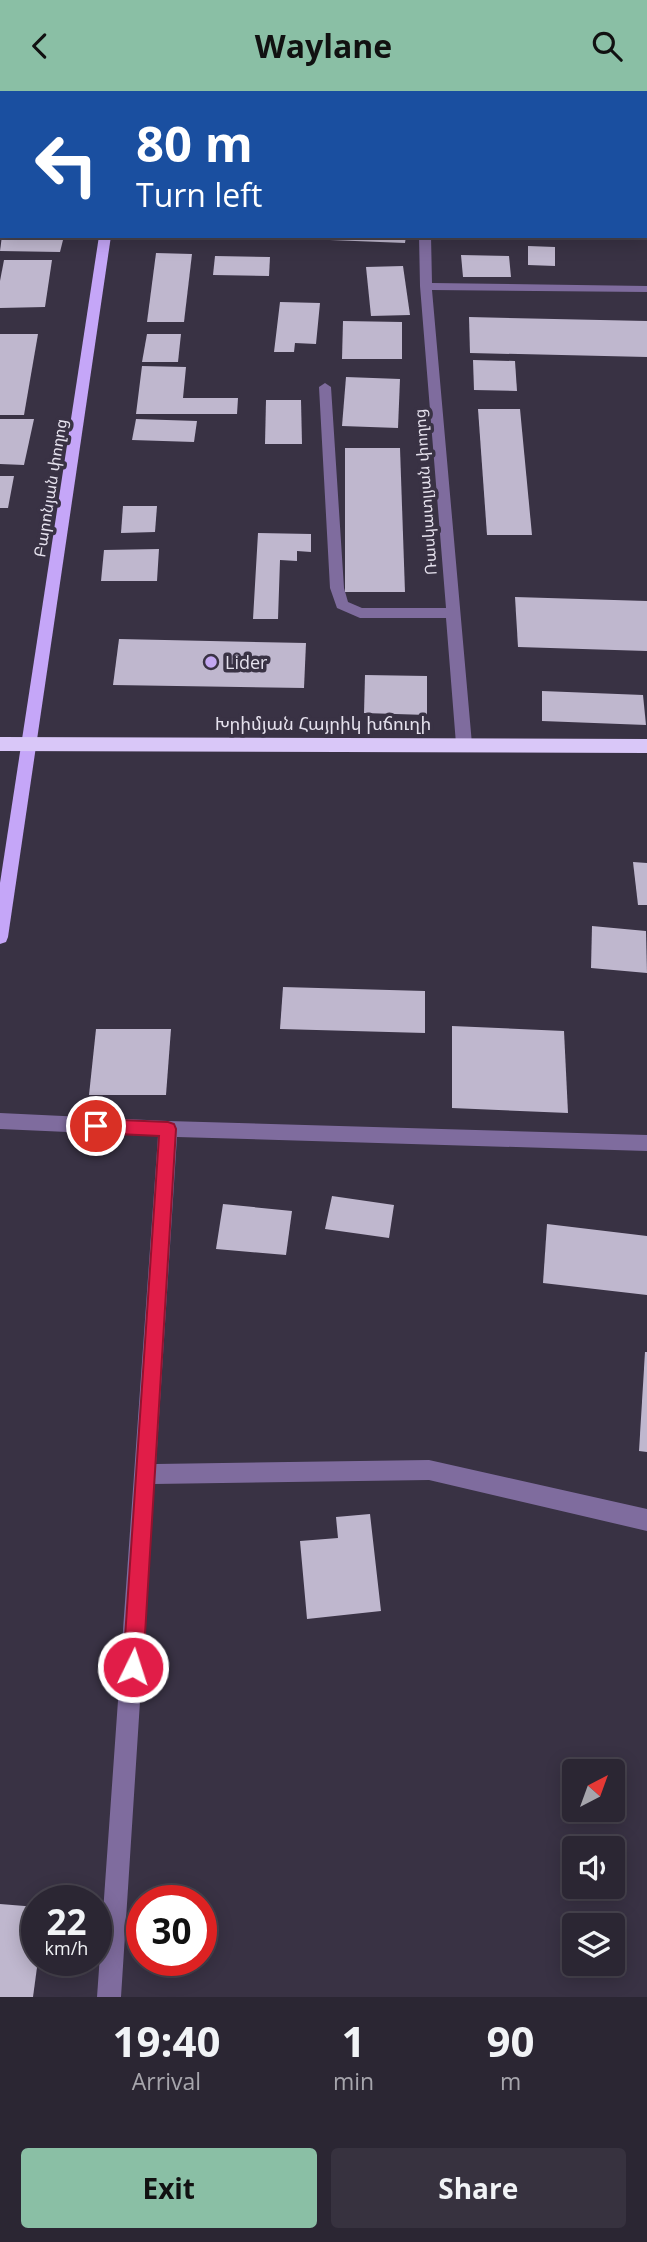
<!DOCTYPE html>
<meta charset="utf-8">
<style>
body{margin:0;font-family:"Open Sans","Noto Sans Armenian",sans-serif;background:#37323f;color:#f1f3f6;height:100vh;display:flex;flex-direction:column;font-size:26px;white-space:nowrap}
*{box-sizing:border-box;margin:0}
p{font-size:23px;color:#a6a5ac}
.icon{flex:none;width:38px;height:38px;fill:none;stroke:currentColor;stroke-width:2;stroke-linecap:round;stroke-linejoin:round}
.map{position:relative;height:1906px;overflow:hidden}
.sheet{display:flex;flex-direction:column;background:#2b2633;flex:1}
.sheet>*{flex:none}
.top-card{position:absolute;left:0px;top:0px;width:648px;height:147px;box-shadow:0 4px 18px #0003,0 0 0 2px #47434e;background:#1a4fa0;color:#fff;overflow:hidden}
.needle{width:46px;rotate:41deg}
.buttons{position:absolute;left:562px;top:1668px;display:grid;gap:14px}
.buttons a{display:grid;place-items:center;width:63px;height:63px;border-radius:7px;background:#2b2633;box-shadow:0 4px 18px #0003,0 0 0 2px #47434e;font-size:35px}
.speed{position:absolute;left:21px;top:1794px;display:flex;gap:14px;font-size:35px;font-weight:700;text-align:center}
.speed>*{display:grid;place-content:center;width:91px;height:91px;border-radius:50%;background:#2b2633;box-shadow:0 4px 18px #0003,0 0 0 2px #47434e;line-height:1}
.speed small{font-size:18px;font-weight:400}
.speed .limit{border:10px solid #d22;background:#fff;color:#111}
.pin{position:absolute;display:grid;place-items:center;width:60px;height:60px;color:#fff;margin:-30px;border:4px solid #fff;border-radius:50%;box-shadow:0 2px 7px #0007}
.me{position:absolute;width:77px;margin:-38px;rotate:4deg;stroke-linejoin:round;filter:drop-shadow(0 0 5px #0008)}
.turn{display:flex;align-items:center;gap:24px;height:147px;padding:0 21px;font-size:32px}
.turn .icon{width:91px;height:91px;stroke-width:2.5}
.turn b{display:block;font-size:49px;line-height:60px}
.eta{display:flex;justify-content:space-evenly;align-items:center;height:119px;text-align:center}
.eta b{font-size:42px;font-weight:700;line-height:49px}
.primary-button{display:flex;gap:14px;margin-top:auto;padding:14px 21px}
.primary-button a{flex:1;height:80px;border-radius:7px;background:#8abfa5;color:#111;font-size:28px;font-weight:700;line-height:80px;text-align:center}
.primary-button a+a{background:#37323f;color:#f1f3f6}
header{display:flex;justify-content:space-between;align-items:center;height:91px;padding:0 21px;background:#8abfa5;color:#111;font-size:32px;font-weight:700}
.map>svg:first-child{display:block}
</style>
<header><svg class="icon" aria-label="back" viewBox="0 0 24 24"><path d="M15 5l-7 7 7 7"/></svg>Waylane<svg class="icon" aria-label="search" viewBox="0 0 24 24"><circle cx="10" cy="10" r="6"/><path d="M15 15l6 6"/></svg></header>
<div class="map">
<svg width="647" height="1906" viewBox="0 0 647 1906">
<rect width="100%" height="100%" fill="#393244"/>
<g fill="#bfb7ce">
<path d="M2,145H64L60,161L0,160Z"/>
<path d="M280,145H406L405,152L280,147Z"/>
<path d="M528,155L555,156V175L528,174Z"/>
<path d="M156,162L192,163L184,231H147Z"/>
<path d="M461,164L509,165L511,186H463Z"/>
<path d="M215,165L270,166L269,185L213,184Z"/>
<path d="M4,169H52L45,216L0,217V190Z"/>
<path d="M403,175L410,224L371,225L366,176Z"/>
<path d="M280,211L320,212L316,253L295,252L294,261H274Z"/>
<path d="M469,226L647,230V266L470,262Z"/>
<path d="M343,230L402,231V268H342Z"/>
<path d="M0,243H38L24,324H0Z"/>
<path d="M147,243H181L178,271H142Z"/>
<path d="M473,269L515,270L517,300L474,299Z"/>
<path d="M142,275L186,276L183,307H238L237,323H136Z"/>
<path d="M346,286L400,288L398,337L342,335Z"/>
<path d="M266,309H301L302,353H265Z"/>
<path d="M478,318H520L532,444H487Z"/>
<path d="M0,328H34L24,374L0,373Z"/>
<path d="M136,328L197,330L194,351L132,349Z"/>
<path d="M345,357H400L405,501H345Z"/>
<path d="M0,385H14L8,417H0Z"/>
<path d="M123,415H157L155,441L121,442Z"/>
<path d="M258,442L311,443V461L297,460V470L280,469L278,528H253Z"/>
<path d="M159,458L157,490H101L104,459Z"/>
<path d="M515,506L647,510V560L518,556Z"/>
<path d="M119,548L306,552L304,597L113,594Z"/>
<path d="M365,584L427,585V624L364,622Z"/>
<path d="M542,600L643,604L646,634L542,630Z"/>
<path d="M633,771L647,772V814H638Z"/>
<path d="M592,835L646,840L647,882L591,877Z"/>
<path d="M283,896L425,900V942L280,938Z"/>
<path d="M452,935L564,940L568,1022L452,1017Z"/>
<path d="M96,938H171L166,1004H89Z"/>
<path d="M332,1105L394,1114L389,1147L325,1138Z"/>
<path d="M223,1113L292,1120L286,1164L216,1158Z"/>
<path d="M547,1133L647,1145V1204L543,1192Z"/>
<path d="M645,1261H647V1361L639,1360Z"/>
<path d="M370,1423L381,1520L307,1528L300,1450L338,1447L336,1426Z"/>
<path d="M0,1813L37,1816L38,1869L33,1906H0Z"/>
</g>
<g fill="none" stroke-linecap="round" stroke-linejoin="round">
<g fill="#7f6c9e" fill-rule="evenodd">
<rect x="415" y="0" width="10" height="2"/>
<path d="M419,145H431L432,192L647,195V201L432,199L472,653L464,658L456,653L446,527H360L337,517L330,497L319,296L325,292L331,296L344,497L348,511L362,517H446L420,195Z"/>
<path d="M0,1022L168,1030L647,1044V1060L177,1046L156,1373L429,1369L647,1418V1440L429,1389L154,1393L121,1906H97L158,1045L0,1038Z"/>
</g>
<g fill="#c5a6f8" fill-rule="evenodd">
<rect x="122" y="0" width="10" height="2"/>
<path d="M99,145H111L8,846L6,851L0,853V792Z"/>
</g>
<path fill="#d9c7f8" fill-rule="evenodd" d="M0,646L647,648V662L0,660Z"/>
</g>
<path fill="#e11d48" stroke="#92132f" stroke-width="2" d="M96,1028L168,1031L174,1033L176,1038L143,1576L140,1583L133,1586L126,1583L123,1576L159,1045L96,1042L90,1040L88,1035L90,1030Z"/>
<circle fill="#c3a7f2" stroke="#393244" stroke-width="2.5" cx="211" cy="571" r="7"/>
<g text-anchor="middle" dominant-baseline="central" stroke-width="7" stroke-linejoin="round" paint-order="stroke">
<g font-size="16" fill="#e5e1ed" stroke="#393244">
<text transform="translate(50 397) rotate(-81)">Բարոնյան փողոց</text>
<text transform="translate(425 401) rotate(-94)">Ռասկատլյան փողոց</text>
</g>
<g font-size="18" fill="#e5e1ed" stroke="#393244" text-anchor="start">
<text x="225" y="571">Lider</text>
</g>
<g font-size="18" fill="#e5e1ed" stroke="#393244">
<text x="323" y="632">Խրիմյան Հայրիկ խճուղի</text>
</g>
</g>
</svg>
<div class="buttons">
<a><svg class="needle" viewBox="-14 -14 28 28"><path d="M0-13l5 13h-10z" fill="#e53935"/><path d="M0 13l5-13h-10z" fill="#a6a5ac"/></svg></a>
<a><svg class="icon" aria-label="sound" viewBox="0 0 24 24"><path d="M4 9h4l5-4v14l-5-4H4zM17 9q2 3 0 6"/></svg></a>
<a><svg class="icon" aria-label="layers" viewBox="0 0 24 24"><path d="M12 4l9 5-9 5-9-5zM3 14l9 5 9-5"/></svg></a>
</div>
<div class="speed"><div>22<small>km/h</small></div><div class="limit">30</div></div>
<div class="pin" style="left:96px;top:1035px;background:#d93025"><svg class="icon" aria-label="arrive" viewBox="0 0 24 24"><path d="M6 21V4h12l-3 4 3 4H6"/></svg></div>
<svg class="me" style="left:133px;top:1576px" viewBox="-20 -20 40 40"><circle r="17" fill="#e11d48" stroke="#fff" stroke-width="3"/><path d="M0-11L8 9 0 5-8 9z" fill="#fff"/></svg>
<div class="top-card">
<div class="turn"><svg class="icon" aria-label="left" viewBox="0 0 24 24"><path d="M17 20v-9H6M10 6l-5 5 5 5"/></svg><div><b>80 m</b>Turn left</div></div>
</div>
</div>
<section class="sheet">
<div class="eta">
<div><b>19:40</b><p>Arrival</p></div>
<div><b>1</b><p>min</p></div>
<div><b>90</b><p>m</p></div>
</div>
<div class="primary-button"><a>Exit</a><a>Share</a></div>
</section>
